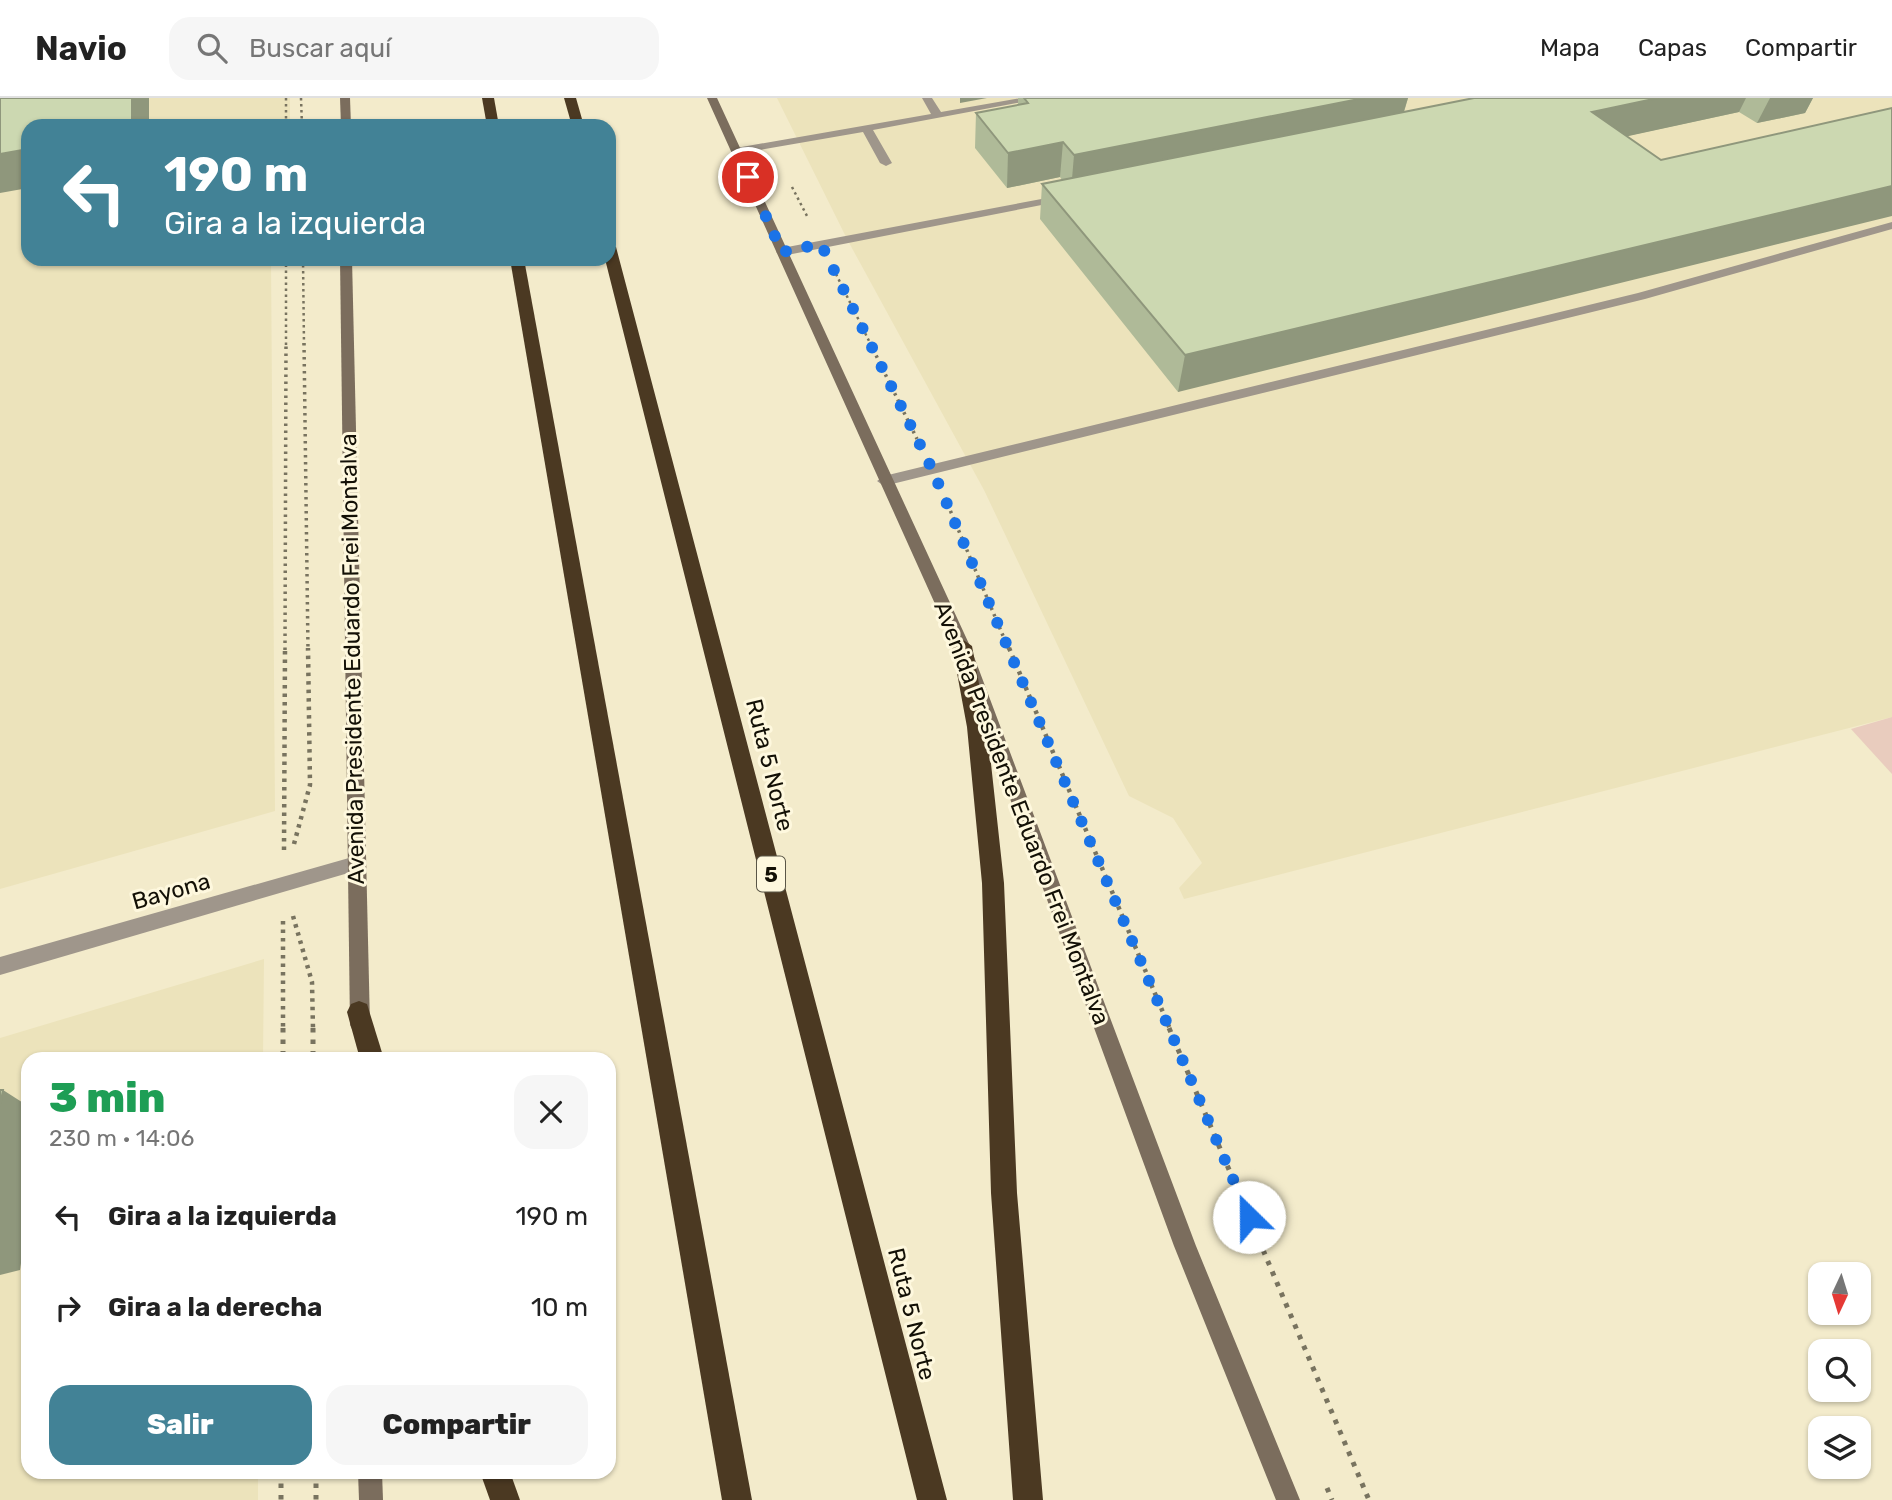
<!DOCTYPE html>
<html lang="es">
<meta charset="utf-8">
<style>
body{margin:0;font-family:Rubik,sans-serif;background:#f6f6f6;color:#222;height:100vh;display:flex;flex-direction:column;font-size:26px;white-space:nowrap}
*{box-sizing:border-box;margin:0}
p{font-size:23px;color:#767676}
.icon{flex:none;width:38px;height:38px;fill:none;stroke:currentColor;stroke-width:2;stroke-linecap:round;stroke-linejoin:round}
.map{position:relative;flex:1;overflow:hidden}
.side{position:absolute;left:21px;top:954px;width:595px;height:427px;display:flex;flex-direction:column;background:#fff;border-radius:21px;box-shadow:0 2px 5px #0004}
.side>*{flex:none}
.guide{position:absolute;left:21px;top:21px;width:595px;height:147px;border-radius:21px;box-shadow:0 2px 5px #0004;background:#428296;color:#fff;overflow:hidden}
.needle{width:46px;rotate:184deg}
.tools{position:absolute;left:1808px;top:1164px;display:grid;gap:14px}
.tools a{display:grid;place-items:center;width:63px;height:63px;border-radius:14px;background:#fff;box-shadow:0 2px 5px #0004;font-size:35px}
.pin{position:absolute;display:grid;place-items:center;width:60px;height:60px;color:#fff;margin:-30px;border:4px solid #fff;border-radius:50%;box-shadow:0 2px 7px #0007}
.me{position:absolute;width:77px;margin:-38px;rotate:337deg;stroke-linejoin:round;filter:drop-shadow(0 0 5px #0008)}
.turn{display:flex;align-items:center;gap:24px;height:147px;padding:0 28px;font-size:32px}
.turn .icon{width:91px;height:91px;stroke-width:2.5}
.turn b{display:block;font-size:49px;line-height:60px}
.round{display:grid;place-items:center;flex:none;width:74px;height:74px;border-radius:21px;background:#f6f6f6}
.head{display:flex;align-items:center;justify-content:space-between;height:119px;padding:0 28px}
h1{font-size:42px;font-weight:800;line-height:52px;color:#1e9e55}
.button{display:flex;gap:14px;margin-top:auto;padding:14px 28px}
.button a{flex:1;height:80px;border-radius:21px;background:#428296;color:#fff;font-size:28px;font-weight:800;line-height:80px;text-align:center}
.button a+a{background:#f6f6f6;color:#222}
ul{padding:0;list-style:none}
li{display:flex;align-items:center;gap:21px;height:91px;padding:0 28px}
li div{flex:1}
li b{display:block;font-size:26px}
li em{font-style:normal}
header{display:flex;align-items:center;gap:42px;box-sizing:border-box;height:98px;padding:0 35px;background:#fff;border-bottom:2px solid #e0e0e0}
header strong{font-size:33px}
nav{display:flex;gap:38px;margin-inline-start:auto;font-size:24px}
.search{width:490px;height:63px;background:#f6f6f6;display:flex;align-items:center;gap:18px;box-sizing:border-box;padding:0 24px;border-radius:21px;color:#767676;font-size:26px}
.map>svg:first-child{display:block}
</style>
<header>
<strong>Navio</strong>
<div class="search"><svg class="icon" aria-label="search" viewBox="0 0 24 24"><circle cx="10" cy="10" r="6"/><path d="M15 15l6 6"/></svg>Buscar aquí</div>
<nav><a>Mapa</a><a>Capas</a><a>Compartir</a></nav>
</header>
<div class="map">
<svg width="1892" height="1402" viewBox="0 0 1892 1402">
<rect width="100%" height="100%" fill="#f3ebcb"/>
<g fill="#ece3bb">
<path d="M0,0H290V28H28V161H271L275,713L0,791Z"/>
<path d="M777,0H1892V619L1184,801L1179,790L1202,765L1173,720L1129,698L984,392L847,141Z"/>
<path d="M264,861L263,961H28V1374H258V1402H0V940Z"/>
</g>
<path fill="#e9ccbe" d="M1892,619V676L1851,631Z"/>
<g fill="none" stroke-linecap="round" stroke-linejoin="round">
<g stroke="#78735f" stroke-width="2.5" stroke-dasharray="2.5 3.5" stroke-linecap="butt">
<path d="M286,0V28"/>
<path d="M301,0L302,28"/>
<path d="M792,89L807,118"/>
<path d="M303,161L304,247"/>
<path d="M836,176L871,247"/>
<path d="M286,247V161"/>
</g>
<g stroke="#78735f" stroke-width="3.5" stroke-dasharray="2.5 4.5" stroke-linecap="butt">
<path d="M304,245L308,552"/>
<path d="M870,245L917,341"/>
<path d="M945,400L1009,552"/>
<path d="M285,552L286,245"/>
</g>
<g stroke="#78735f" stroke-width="4.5" stroke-dasharray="3.5 5" stroke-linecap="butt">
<path d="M1009,550L1170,931"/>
<path d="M294,746L310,687L308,550"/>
<path d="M284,752L285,550"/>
<path d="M293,818L312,884L313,931"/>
<path d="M283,823V931"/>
</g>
<g stroke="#78735f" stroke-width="5" stroke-dasharray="4.5 7" stroke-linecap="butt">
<path d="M283,930V961"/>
<path d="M313,930V961"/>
<path d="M1169,930L1369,1402"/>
<path d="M281,1374V1402"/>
<path d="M316,1374V1402"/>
<path d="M1327,1390L1332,1402"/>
</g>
<g fill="#9f968b" fill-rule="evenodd">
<path d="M922,0H932L941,14L1021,0H1044L873,32L892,65L886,68L880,65L863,34L736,56L731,53L736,50L931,16Z"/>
<path d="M1063,97L1069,100L1067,102L782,158L776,154L782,150Z"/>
<path d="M1892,124V131L1645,201L884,388L877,383L884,378L1638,195Z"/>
</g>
<path fill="#9f968b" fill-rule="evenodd" d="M356,758L362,761L365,766L362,771L0,877V859Z"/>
<g fill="#7b6d5d" fill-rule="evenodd">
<path d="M340,0H350L351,28H341Z"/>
<path d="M707,0H717L970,548L1196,1148L1300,1402H1276L1174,1148L954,548Z"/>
<path d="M340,161H352L370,927L367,933L360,936L353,933L350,927Z"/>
<path d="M358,1374H382L383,1402H359Z"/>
</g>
<g fill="#4b3922" fill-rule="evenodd">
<path d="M482,0H494L499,28H487Z"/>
<path d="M564,0H576L584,28H572Z"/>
<path d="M609,145L616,149L947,1402H917L605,161H609Z"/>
<path d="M510,161H524L752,1402H722Z"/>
<path d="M962,541L972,548L987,629L1004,785L1017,1095L1043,1402H1013L991,1095L982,785L967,629L952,548Z"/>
<path d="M359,903L367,906L384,961H360L347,914L351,906Z"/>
<path d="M480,1374H510L520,1402H490Z"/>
</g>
</g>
<path fill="#afba98" d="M1018,0H1408L1404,14L1474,0H1813L1805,15L1757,25L1739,14L1627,38L1178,294L1040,121L1042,86L1062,82L1060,79L1007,90L975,50L976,15L1018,7Z"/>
<g fill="#8f977c">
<rect x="132" y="0" width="17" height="28"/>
<path d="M960,0H987L960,5Z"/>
<path d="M1364,0H1408L1400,26L1071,93L1074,57Z"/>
<path d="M1658,0H1746L1739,14L1578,49L1592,14Z"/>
<path d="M1770,0H1813L1805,15L1757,25Z"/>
<path d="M1063,44L1060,79L1007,90L1008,55Z"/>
<path d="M28,51V90L0,95V56Z"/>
<path d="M1892,88V118L1178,294L1185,257Z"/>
<path d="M3,992L28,1008V1117L20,1172L0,1177V1008Z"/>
</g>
<g fill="#ccd8b1" stroke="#8f977c" stroke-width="2">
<path d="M0,0H132V28H28V51L0,56Z"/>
<path d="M1024,0H1364L1074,57L1063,44L1008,55L976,15L1028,5Z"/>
<path d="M1474,0H1658L1592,14L1661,62L1892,10V88L1185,257L1042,86Z"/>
<path d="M0,992H3L0,1008Z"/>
</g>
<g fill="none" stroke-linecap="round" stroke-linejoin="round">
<path stroke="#1a73e8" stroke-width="12" stroke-dasharray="0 21.6" d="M748,79L782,154L821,146L933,373L1249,1119"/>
</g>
<g text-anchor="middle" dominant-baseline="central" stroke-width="6" stroke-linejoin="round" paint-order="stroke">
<rect fill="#fef8de" stroke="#5a5647" stroke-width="2" x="757" y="758.5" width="28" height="35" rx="5"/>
<g font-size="21" font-weight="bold" fill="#131006">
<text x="771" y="776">5</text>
</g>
<g font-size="23" fill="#131006" stroke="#fef8de">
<text transform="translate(352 561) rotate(-91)">Avenida Presidente Eduardo Frei Montalva</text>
<text transform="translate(770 667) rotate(76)">Ruta 5 Norte</text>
<text transform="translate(1022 715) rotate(69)">Avenida Presidente Eduardo Frei Montalva</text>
<text transform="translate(171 793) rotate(-16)">Bayona</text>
<text transform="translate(912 1216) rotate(76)">Ruta 5 Norte</text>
</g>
</g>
</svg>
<div class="tools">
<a><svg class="needle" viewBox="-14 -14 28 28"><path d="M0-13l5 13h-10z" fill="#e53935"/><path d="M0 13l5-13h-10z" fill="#767676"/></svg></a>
<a><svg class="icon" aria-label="search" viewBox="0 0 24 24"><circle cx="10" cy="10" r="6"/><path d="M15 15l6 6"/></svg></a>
<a><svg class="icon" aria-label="layers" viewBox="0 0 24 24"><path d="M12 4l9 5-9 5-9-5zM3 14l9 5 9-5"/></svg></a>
</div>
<div class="pin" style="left:748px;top:79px;background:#d93025"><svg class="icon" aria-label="arrive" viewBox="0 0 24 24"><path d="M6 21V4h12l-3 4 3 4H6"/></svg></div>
<svg class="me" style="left:1249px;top:1119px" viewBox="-20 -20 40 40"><circle r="19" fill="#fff"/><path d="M0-13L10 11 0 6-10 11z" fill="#1a73e8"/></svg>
<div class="guide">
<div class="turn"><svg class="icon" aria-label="left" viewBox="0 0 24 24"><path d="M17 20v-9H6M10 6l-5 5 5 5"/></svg><div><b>190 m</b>Gira a la izquierda</div></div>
</div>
<section class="side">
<div class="head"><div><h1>3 min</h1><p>230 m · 14:06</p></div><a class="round"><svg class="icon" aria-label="close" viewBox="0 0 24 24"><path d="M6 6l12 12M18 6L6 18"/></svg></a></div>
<ul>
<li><svg class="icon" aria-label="left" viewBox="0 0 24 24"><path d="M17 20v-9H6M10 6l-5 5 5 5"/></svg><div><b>Gira a la izquierda</b></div><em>190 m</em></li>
<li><svg class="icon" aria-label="right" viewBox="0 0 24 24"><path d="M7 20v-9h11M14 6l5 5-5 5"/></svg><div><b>Gira a la derecha</b></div><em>10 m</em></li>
</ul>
<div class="button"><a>Salir</a><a>Compartir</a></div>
</section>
</div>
